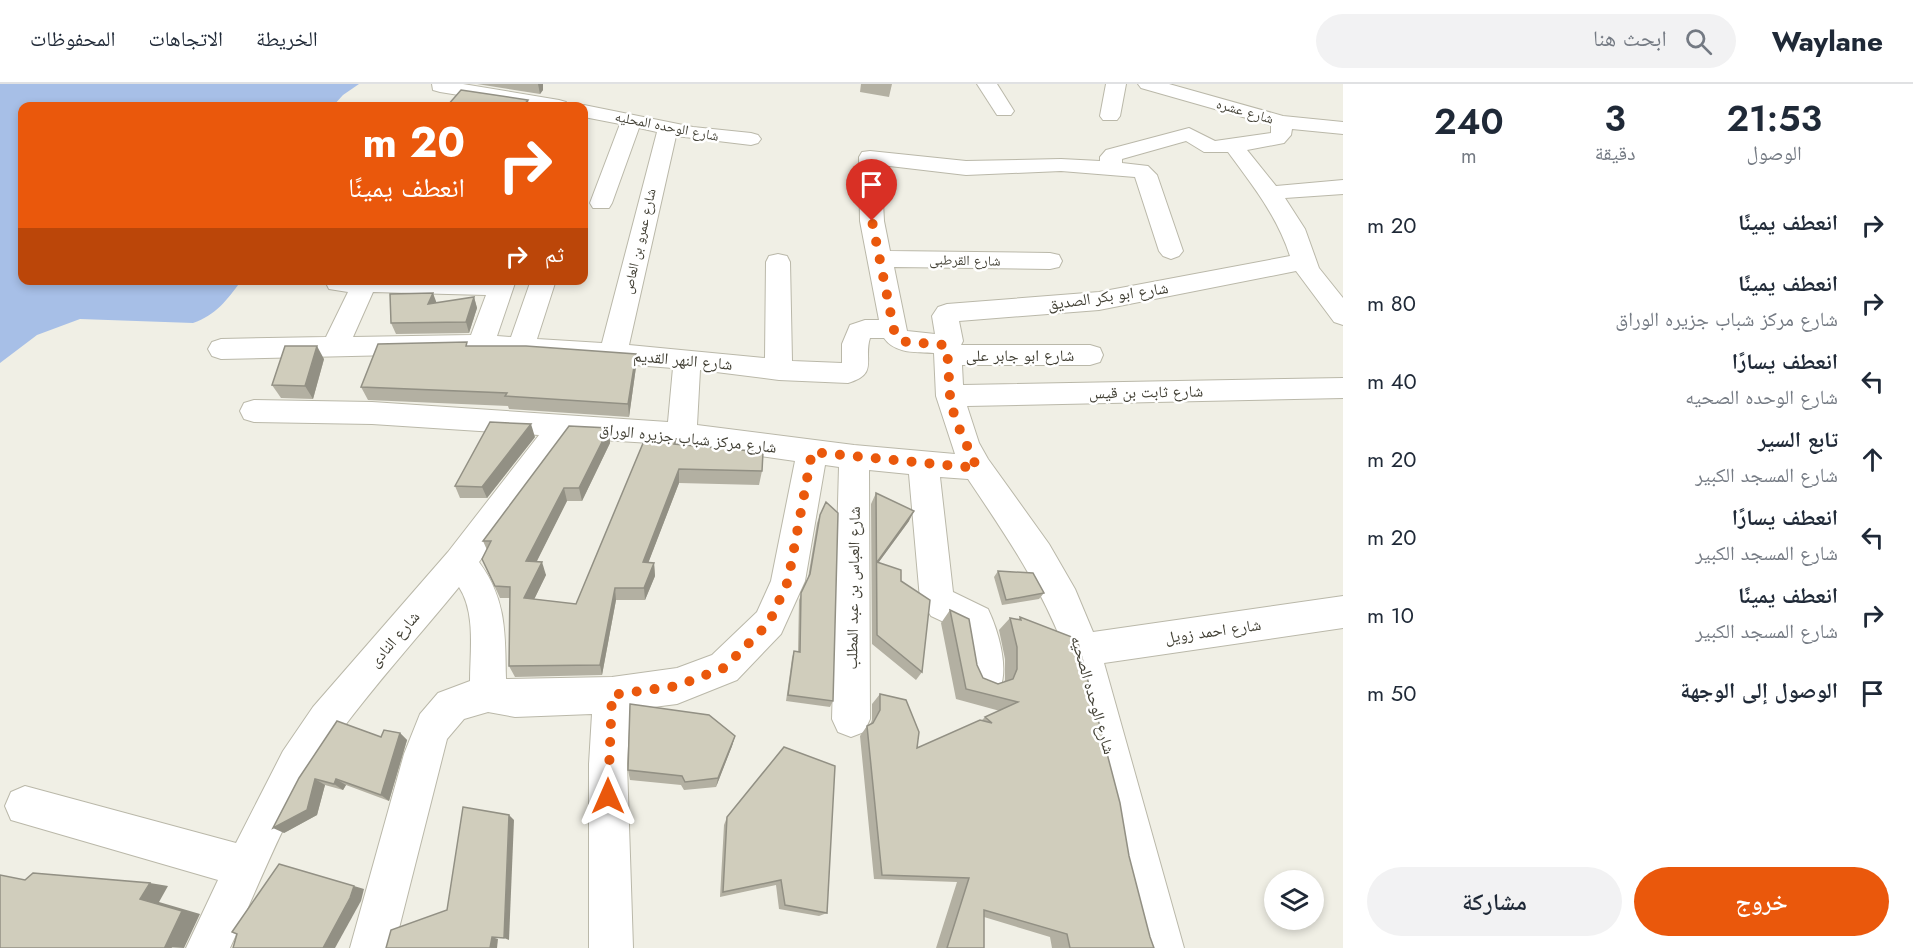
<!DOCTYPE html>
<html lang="ar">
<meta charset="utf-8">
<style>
body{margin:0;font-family:Jost,"Noto Naskh Arabic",sans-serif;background:#f2f2f3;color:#1f2937;direction:rtl;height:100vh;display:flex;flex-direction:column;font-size:22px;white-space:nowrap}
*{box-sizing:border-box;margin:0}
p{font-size:20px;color:#747a83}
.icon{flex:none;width:33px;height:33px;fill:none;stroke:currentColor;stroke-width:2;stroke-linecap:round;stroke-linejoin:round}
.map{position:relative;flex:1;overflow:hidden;direction:ltr}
.panel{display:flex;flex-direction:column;background:#fff;width:570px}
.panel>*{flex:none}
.hud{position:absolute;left:18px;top:18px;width:570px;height:183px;border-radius:12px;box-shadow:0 3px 9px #0003;direction:rtl;background:#ea580c;color:#fff;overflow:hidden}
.controls{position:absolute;left:1264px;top:786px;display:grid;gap:12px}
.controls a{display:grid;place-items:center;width:60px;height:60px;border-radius:50%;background:#fff;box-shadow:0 3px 9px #0003;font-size:30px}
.pin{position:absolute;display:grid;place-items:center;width:51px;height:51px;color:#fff;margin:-62px -26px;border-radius:50% 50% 50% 0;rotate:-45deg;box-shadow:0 0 6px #0007}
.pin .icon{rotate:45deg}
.me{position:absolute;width:66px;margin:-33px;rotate:0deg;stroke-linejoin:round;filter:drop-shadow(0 0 4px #0008)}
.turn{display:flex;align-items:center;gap:21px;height:126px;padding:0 24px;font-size:27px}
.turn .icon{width:78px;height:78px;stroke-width:2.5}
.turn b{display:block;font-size:42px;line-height:51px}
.then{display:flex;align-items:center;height:57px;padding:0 24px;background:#0003;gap:12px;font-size:22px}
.eta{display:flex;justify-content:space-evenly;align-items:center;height:102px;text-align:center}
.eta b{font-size:36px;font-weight:600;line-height:42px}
.primary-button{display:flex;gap:12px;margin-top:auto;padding:12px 24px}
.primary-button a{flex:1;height:69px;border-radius:36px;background:#ea580c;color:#fff;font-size:24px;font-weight:600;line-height:69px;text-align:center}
.primary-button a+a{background:#f2f2f3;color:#1f2937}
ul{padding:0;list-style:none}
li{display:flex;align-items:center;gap:18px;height:78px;padding:0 24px}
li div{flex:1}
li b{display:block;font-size:22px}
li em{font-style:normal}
header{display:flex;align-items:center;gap:36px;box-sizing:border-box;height:84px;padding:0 30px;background:#fff;border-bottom:2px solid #e0e1e3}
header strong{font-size:28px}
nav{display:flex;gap:33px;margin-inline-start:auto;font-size:21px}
.search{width:420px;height:54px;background:#f2f2f3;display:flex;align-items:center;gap:15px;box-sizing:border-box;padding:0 21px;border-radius:33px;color:#747a83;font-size:22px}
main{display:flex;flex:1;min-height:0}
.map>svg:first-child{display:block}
</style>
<header>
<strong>Waylane</strong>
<div class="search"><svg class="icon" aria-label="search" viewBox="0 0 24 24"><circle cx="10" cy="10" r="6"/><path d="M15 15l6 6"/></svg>ابحث هنا</div>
<nav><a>الخريطة</a><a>الاتجاهات</a><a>المحفوظات</a></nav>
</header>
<main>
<section class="panel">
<div class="eta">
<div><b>21:53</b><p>الوصول</p></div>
<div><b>3</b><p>دقيقة</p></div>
<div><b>240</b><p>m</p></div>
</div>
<ul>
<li><svg class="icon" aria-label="right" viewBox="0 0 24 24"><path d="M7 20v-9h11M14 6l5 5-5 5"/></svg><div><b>انعطف يمينًا</b></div><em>20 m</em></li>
<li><svg class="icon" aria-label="right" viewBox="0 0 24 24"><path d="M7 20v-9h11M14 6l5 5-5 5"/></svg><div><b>انعطف يمينًا</b><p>شارع مركز شباب جزيره الوراق</p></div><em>80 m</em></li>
<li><svg class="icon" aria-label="left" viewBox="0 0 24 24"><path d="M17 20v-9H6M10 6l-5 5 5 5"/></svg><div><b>انعطف يسارًا</b><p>شارع الوحده الصحيه</p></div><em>40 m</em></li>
<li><svg class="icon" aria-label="ahead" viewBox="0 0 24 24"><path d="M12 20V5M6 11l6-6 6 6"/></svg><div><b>تابع السير</b><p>شارع المسجد الكبير</p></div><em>20 m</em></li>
<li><svg class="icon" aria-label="left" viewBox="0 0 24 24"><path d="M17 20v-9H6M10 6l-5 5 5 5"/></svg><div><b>انعطف يسارًا</b><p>شارع المسجد الكبير</p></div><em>20 m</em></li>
<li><svg class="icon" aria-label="right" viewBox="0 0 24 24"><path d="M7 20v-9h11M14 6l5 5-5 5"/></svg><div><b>انعطف يمينًا</b><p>شارع المسجد الكبير</p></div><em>10 m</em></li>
<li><svg class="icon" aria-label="arrive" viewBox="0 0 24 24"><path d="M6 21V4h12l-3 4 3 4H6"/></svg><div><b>الوصول إلى الوجهة</b></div><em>50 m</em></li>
</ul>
<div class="primary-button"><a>خروج</a><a>مشاركة</a></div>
</section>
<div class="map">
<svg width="1343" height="864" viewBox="0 0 1343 864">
<rect width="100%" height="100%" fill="#f0efe5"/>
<path fill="#a7bfe7" d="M0,0H359L343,11L333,22H22V196L241,197C227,216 216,231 193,239L80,235L37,251L0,279Z"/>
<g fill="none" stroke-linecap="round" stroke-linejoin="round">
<defs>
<g id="street">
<path d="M432,0H463L559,16L566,18L569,22H527L440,8L433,6Z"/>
<path d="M977,0H997L1014,27L1011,31H997Z"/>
<path d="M1106,0H1126L1120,32L1117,36H1103L1100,32Z"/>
<path d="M1138,0H1169L1283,32L1343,38V50L1292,45L1291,51L1284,59L1247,66L1276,102L1343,96V110L1285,114L1305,145L1319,184L1343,214V241L1334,238L1296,187L1099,226L959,237L963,257L961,261H1090L1100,264L1103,271L1100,278L1090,281H962L963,301L1343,294V314L967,322L979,359L988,375L1049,460L1075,505L1093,548L1343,512V544L1104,579L1184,864H1140L1065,566C1040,501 1007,453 968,395L940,393L953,508L988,525C998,546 1009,583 1000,604L987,609L974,604L969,592L961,546L931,532L920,515L909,390L869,386L870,635L864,648L851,653L838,648L832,635L839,383L825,381L805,497L781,550L737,596L677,620L630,626L627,680L633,864H589V680L592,630L515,633L488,628L464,635L447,655L394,864H350L404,670L420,630L438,609L470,597C470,568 476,529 459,503C419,552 377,598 340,648C292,713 263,792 230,864H186L218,796L11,736L5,722L11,708L25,702L236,759L283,667L313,623L448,468L539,351L372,340L254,338L244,335L240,327L244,319L254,316L372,318L668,338L673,284L481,269L221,275L212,272L208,265L212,258L221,255L326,253L348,208L329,205L326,199L327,196H516L497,252L511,253L531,196H556L537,255L602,259L657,48L639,44L612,119L609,124H593L590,119L620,40L584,33V22H578L584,21L693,43L751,49L758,51L761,55L758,59L751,61L676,52L629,261L765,274L766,178L769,172L778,170L787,172L790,178L792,277L842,279V260L850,241L865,236H879L860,137L859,73L862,68L870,67L966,77L1061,75L1100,77V73L1106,66L1189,44L1215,57L1271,49V41L1141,4ZM1186,57L1204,68H1228C1253,102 1277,132 1290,172L1099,208L947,220L938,223L932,232L935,250L907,247L894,183L1050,185L1059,183L1062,177L1059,171L1050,169L890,167L884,137L881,81L966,91L1061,87L1135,93L1159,167L1163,172L1171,175L1179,172L1183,167L1157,91L1148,82L1122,79V75ZM373,208L486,211L471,251L353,253ZM870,254H884C895,270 917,268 934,269L936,312L955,370L854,361L697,341L700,286L779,296L848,299C879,290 863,276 870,254ZM571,354L682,361L795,377L771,497L757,528L712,571L677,584L612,593L506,595C505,550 507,516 479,478Z"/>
</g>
</defs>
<use href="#street" stroke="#bab8a9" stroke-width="2"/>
<use href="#street" fill="#fff" fill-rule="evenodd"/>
</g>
<g fill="#b3b0a2">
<path d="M477,0H543V6L540,10Z"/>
<path d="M861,0H892L889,13L860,8Z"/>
<path d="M474,213L477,224L469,249L396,250L391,239L436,219Z"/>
<path d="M468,262L636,270V283L629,333L509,325L508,322L368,316L361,303Z"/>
<path d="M324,275L313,315L281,314L272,301Z"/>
<path d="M609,344L610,359L582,417H567L536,478L546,491L534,515L576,520L676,355V360L762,387L759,401L679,399L648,479H654L655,492L645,516H616L602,591L515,593L509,582L510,514H500L482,475L487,466L483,457Z"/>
<path d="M535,353L487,414H460L455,402Z"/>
<path d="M876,409L909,437L878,479L901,497L922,588L916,596L872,560L871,420Z"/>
<path d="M820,431L833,617L830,623L786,617L792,574L794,567L798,568L799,516L808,494L817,439Z"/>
<path d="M998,487L1044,509L1039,515L1002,521L994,493Z"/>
<path d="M950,526L983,594L998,600L1004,598L1005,596V575L999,546L1010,534L1018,536L1020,533L1129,772L1150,853L1154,864H1052L1050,853L984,833V864H936L957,798L874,795L860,652L867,642L870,641L872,636V620L880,610L917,664L982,636L985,633L1000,627L956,615L941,539Z"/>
<path d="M400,649L407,656L389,717L346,701L343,706L325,701L317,731L284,749L299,694L381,653Z"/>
<path d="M735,652L732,662L716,703L684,706L681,701L630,696L628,686Z"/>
<path d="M727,733L827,829L819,832L779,825L776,801L720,813L724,741Z"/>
</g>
<g fill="#929084">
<path d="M538,0H543V6L540,10Z"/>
<path d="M528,16L529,22H523Z"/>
<path d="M433,209L437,220H428Z"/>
<path d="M474,213L477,224L469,249L466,238Z"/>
<path d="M317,262L324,275L313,315L305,302Z"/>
<path d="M636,270V283L629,333L628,320Z"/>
<path d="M531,340L535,353L487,414L482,403Z"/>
<path d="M609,344L610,359L582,417L579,404Z"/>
<path d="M679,385V399L644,490L643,478Z"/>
<path d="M564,404L567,417L531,489L526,477Z"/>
<path d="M914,427L909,437L876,482L877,478Z"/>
<path d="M542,478L546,491L529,526L524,514Z"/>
<path d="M654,479L655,492L645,516L644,504Z"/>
<path d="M615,504L616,516L602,591L600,581Z"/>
<path d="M400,649L407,656L389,717L381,711Z"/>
<path d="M735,652L732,662L716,703L718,694Z"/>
<path d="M315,695L325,701L317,731L284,749L273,744Z"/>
<path d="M336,695L346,701L343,706L334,700Z"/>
<path d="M509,731L514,736L509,856L504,854Z"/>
<path d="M150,799L168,802L159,818L200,830L184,864L165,863L140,815Z"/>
<path d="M354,802L364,805L361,817L335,864H323Z"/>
<path d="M492,853L498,855L497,864H490Z"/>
</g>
<g fill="#d0cdbc" stroke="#929084" stroke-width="1.5">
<path d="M461,6L528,16L523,22H447Z"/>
<path d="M433,209L428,220L474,213L466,238L391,239L390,210Z"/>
<path d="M467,258L466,262H526L636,270L628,320L505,312L507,309L361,303L378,260Z"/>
<path d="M285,262H317L305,302L272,301Z"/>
<path d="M490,338L531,340L482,403L455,402Z"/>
<path d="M569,342L609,344L579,404H564L526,477L542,478L524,514L576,520L646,352L676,355L674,360L763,368L762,387L679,385L643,478L654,479L644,504H615L600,581L509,582L510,503L495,502L482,475L491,457H483Z"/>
<path d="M876,409L914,427L877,478L901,486V497L930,516L922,588L877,551Z"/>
<path d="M826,418L838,429L833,617L788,611L794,567L800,568L801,509L810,490L820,431Z"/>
<path d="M998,487L1033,489L1044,509L1006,516Z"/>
<path d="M950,526L969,535L977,581L983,594L998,600L1013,595L1017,585V563L1010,534L1021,536L1020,533L1077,555L1120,719L1129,772L1150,853L1154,864H1070L1067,850L984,826V864H947L969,794L882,791L867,642L873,639L880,626V610L906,616L919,648L917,664L980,636L992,639L985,633L1018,618L966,605Z"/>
<path d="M630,620L709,631L735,652L718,694L685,698L682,692L628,686Z"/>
<path d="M337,637L381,653L384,646L400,649L381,711L336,695L334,700L315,695L307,726L273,744L299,694Z"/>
<path d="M784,663L835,682L827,829L785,821L781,796L723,808L727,733Z"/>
<path d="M463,723L509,731L504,854L492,853L490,864H386L391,846L447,826Z"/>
<path d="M279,780L354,802L350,814L323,864H233L237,850L232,848Z"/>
<path d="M33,789L150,799L140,815L182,827L165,863L172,864H0V791L25,796Z"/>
</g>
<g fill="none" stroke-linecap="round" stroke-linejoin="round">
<path stroke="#ea580c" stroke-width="10" stroke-dasharray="0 18" d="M608,712L612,611L677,602L724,584L769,539L788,497L812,368L977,384L955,335L950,312L947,263C931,254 909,266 895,251L872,137"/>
</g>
<g text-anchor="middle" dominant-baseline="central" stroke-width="5" stroke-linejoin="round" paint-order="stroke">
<g font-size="14" fill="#424035" stroke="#fff">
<text transform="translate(1245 27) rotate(16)">شارع عشره</text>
<text transform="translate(667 42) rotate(11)">شارع الوحده المحليه</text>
<text transform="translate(639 157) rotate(-77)">شارع عمرو بن العاص</text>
<text transform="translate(965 176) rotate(1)">شارع القرطبى</text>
</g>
<g font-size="16" fill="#424035" stroke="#fff">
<text transform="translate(1108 212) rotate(-8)">شارع ابو بكر الصديق</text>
<text x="1020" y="271">شارع ابو جابر على</text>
<text transform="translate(683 276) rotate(5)">شارع النهر القديم</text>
<text transform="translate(1146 308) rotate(-1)">شارع ثابت بن قيس</text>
<text transform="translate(688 354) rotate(6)">شارع مركز شباب جزيره الوراق</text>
<text transform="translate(853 504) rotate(-89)">شارع العباس بن عبد المطلب</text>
<text transform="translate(1213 547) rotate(-8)">شارع احمد زويل</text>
<text transform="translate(394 555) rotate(-49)">شارع النادى</text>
<text transform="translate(1093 611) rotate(74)">شارع الوحده الصحيه</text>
</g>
</g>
</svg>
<div class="controls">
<a><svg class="icon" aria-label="layers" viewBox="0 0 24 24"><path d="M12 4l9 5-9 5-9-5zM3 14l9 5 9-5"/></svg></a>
</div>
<div class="pin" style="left:872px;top:137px;background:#d93025"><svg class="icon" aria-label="arrive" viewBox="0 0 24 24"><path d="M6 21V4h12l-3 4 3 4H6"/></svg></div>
<svg class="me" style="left:608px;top:712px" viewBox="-20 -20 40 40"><path d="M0-17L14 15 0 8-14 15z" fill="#ea580c" stroke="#fff" stroke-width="4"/></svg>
<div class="hud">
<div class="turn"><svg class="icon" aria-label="right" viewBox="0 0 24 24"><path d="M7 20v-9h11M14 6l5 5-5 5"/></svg><div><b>20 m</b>انعطف يمينًا</div></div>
<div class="then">ثم<svg class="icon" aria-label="right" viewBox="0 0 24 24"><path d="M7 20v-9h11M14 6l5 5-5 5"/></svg></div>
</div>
</div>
</main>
